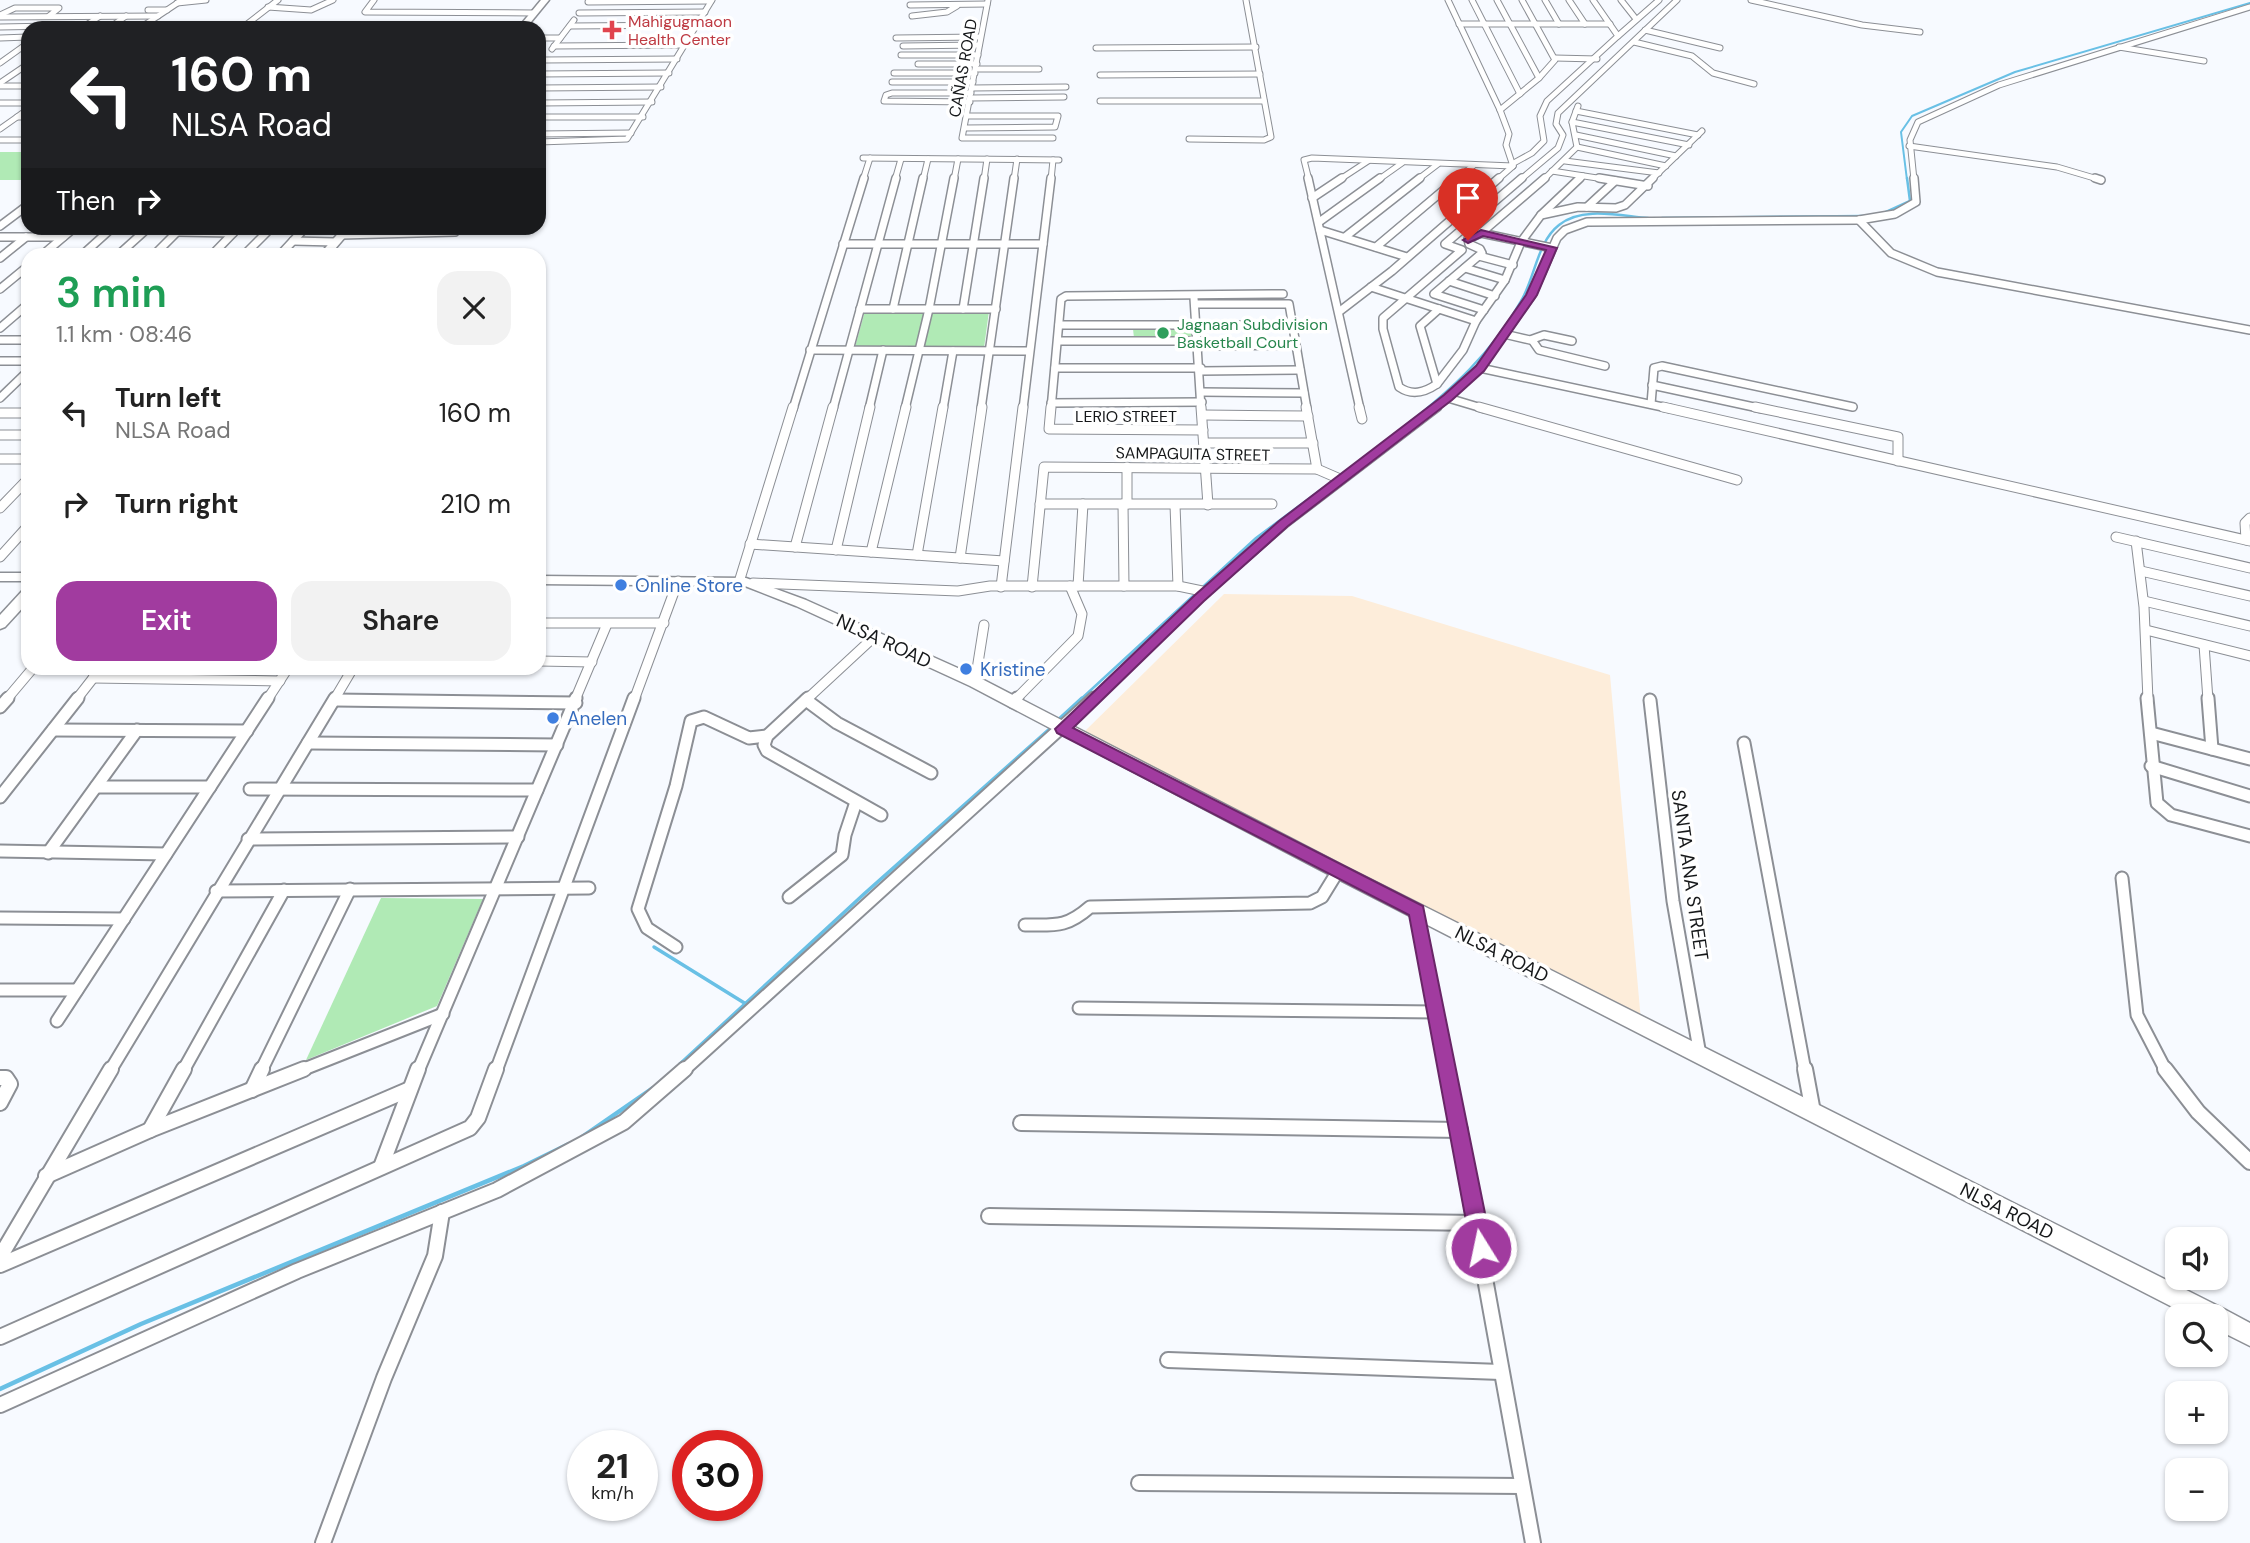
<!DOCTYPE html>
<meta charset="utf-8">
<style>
body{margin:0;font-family:"DM Sans",sans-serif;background:#f2f2f2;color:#222;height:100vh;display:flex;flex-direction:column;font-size:26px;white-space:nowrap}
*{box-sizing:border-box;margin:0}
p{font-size:23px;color:#767676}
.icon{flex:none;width:38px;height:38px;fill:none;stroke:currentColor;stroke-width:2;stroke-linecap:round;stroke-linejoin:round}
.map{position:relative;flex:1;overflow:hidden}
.panel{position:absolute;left:21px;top:248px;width:525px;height:427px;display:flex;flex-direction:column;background:#fff;border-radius:21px;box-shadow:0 2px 5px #0004}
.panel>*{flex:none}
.guide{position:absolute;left:21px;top:21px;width:525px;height:214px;border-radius:21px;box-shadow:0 2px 5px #0004;background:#202124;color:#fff;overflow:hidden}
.tools{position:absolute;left:2165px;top:1227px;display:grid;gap:14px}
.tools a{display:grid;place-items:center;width:63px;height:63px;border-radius:14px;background:#fff;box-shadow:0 2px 5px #0004;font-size:35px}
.speed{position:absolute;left:567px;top:1430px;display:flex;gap:14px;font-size:35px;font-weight:700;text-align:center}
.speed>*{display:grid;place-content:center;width:91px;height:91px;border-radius:50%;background:#fff;box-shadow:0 2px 5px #0004;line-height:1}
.speed small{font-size:18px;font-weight:400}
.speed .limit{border:10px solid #d22;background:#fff;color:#111}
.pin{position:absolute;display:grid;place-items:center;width:60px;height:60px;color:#fff;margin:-72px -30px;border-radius:50% 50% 50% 0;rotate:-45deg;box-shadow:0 0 7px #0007}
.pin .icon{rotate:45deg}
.me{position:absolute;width:77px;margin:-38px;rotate:350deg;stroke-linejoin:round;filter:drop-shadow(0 0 5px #0008)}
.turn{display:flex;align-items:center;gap:24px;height:147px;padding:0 35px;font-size:32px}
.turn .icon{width:91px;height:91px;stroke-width:2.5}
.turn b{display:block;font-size:49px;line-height:60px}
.then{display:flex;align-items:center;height:66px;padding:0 35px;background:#0003;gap:14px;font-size:26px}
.round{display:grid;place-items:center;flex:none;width:74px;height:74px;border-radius:21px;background:#f2f2f2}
.headline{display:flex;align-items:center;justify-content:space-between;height:119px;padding:0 35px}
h1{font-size:42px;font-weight:600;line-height:52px;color:#1e9e55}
.cta{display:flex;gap:14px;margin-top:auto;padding:14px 35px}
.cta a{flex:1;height:80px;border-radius:21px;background:#a13b9f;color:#fff;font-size:28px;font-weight:600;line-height:80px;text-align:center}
.cta a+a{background:#f2f2f2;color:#222}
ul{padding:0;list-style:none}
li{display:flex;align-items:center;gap:21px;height:91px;padding:0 35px}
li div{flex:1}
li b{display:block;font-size:26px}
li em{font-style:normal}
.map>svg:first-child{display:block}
</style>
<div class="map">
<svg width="2250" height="1543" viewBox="0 0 2250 1543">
<rect width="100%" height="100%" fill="#f7faff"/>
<path fill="#fdedda" d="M1224,594L1352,596L1610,675L1641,1021L1081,735Z"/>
<g fill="#b0eab5">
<rect x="0" y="152" width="28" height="28"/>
<path d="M865,311H989L984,348L855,347Z"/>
<path d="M1191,328L1192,338H1134L1133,329Z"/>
<path d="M381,898L483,899L437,1006L306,1060Z"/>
</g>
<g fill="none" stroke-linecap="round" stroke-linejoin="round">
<path stroke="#69c0e5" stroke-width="2" d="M1907,180L1901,132L1912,116L2015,72L2250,3"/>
<g stroke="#69c0e5" stroke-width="2.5">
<path d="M1886,212L1910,201L1907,178"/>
<path d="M1662,218L1864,216"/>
<path d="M1405,426C1451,390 1492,353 1521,301C1535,278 1537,242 1559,225C1582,206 1621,216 1648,218"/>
<path d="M1080,700L1256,538L1365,457"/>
</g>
<g stroke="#69c0e5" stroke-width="3.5">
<path d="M1058,720L1082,698"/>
<path d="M654,947L746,1004"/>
<path d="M680,1064L864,894L1053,726"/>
</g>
<g stroke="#69c0e5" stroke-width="4.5">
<path d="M582,1137L653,1088"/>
<path d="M0,1389L141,1324L524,1166L569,1144"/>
</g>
<defs>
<g id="street-far4">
<path d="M374,0L365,12L534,13"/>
<path d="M988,0L962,138H1053"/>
<path d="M1448,0L1500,110L1509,134L1506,145L1513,166"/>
<path d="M1472,0L1520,94"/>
<path d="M1497,0L1539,78"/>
<path d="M1545,0L1559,24"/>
<path d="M1569,0L1585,24"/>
<path d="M1621,0L1636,19"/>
<path d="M1751,0L1862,25L1920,32"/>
<path d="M588,2L711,1"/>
<path d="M177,3L206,0"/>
<path d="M910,5L987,4"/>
<path d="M268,7L311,10L333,0"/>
<path d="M148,10H167"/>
<path d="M579,13L705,12"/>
<path d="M0,15L15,8H59L49,16"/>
<path d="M912,16L947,12L957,6"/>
<path d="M0,17L158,16"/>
<path d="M1459,24H1610"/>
<path d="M570,26L697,25"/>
<path d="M0,27L53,26"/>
<path d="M82,28L100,16"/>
<path d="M109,28L126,16"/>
<path d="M140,28L182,0"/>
<path d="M242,28L278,0"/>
<path d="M380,28H486"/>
<path d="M1645,30L1720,48"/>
<path d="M1618,36L1659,0"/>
<path d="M0,38L28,37"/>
<path d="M539,38H560"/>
<path d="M896,38L980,37"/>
<path d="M1634,42L1692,56L1713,73L1754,84"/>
<path d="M554,46L684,45"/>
<path d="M903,46L979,45"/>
<path d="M2119,47L2204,61"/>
<path d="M1096,48L1256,47"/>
<path d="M552,49L574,20"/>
<path d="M901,55H978"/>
<path d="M1555,58L1597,59"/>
<path d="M543,60L677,59"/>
<path d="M0,63L28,43"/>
<path d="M918,64H977"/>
<path d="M976,69H1039"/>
<path d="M894,73H975"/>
<path d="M539,74L669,73"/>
<path d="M1100,75L1260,74"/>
<path d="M892,82H973"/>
<path d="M0,83L28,64"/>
<path d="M0,86H28"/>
<path d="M539,88L661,87"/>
<path d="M972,88L1066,87"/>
<path d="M970,98L1064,97"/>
<path d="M1100,101H1264"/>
<path d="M970,102L884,101L886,95L892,93H971"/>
<path d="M0,103H28"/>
<path d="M539,103L652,102"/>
<path d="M28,109L17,117H28"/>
<path d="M1500,110L1539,78L1555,60L1522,0"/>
<path d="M1576,111L1698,135"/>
<path d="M539,117H643"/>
<path d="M1572,122L1689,145"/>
<path d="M965,128L1055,127L1058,116H967"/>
<path d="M0,129L17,117"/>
<path d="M539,134L631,133"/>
<path d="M1576,135L1676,156"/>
<path d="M1189,139L1264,140L1271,137L1246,0"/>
<path d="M0,140H28"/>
<path d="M539,142L627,139L712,0"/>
<path d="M1909,146L2057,167L2101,180"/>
<path d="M1577,147L1666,166"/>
<path d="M863,158L1059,160"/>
<path d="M1565,161L1659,173"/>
<path d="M1512,164L1532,153L1544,141L1540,116L1547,101L1618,36L1593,0"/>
<path d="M1552,171L1610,180"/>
<path d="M863,180L870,158"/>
<path d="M895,180L901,159"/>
<path d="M923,180L928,159"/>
<path d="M954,180L958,159"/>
<path d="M984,180L987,159"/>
<path d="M1014,180L1017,159"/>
<path d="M1051,180L1053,160"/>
<path d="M1309,180L1304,160L1312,158L1513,166"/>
<path d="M1339,180L1368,161"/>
<path d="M1378,180L1402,163"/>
<path d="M1417,180L1438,164"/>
<path d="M1456,180L1474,165"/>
<path d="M1497,180L1513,166"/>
<path d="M1520,180L1558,148L1563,135L1556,124L1558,113L1677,0"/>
<path d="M1543,180L1577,147L1572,122L1578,106"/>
<path d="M1579,180L1583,176"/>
<path d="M1651,180L1702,131"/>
<path d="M1914,180L1910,140L1918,122L1999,85L2250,7"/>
</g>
<g id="street-far3">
<path d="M1308,178L1360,409"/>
<path d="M1599,178L1648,186"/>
<path d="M2095,178L2101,180"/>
<path d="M1312,198L1342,178"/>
<path d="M1587,207L1615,181"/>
<path d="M1541,215L1580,178"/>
<path d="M1859,220L1891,253L1937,272L2250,330"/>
<path d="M1319,222L1380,178"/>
<path d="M0,226L28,205"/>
<path d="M1320,230L1407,257"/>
<path d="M177,232L233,233"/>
<path d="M1481,233L1552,248"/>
<path d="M341,235L455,232"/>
<path d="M0,237H63"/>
<path d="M1345,237L1420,178"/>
<path d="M293,241L335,242"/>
<path d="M843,244H1043"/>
<path d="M1376,247L1458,178"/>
<path d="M156,253H214"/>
<path d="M41,256L74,228"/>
<path d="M81,256L112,228"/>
<path d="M117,256L148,228"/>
<path d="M153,256L181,228"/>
<path d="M211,256L238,228"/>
<path d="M243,256L271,228"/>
<path d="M279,256L305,228"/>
<path d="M1479,256L1513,265"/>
<path d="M0,258L26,237"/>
<path d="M1465,268L1505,280"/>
<path d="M1449,281L1495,296"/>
<path d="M1371,287L1476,321L1505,280L1521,242L1541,215L1578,207L1616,208L1625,205L1653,178"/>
<path d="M0,289L28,266"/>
<path d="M1194,298L1201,409"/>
<path d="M1195,304H1289L1307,409"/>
<path d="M860,309H996"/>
<path d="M893,309L923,178"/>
<path d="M963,309L984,178"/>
<path d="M1439,309L1420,326L1437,384C1424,393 1412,396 1399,387L1383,329V318L1462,250L1445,244L1522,178"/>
<path d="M1484,310L1434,294L1482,253L1480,249L1469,244L1468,239L1481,233L1545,178"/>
<path d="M1340,311L1392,271L1499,178"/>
<path d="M1059,325H1293"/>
<path d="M0,328L28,304"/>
<path d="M1504,334L1530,340L1544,335L1572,341"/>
<path d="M0,340H28"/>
<path d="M1532,340L1539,350L1605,366"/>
<path d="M1058,341H1198"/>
<path d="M1199,346L1295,345"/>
<path d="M810,350L1029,351"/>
<path d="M0,361H28"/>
<path d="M1055,368H1201"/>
<path d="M1480,368L1672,409"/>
<path d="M1201,371L1300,370"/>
<path d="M1437,384L1463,350L1476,321"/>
<path d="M1652,385L1763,409"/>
<path d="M1201,392L1304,393"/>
<path d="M0,398L28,371"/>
<path d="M1448,398L1485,409"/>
<path d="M1051,403L1202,402"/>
<path d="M1651,404L1654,368L1662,366L1853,407"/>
<path d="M793,409L864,178"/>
<path d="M833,409L896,178"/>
<path d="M869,409L883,350"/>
<path d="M905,409L929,309L954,178"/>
<path d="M943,409L953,351"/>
<path d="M981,409L1014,178"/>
<path d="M1023,409L1051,178"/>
<path d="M1051,409L1061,299L1066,296L1283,294"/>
<path d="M1434,409L1480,368L1532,295L1557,238L1565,230L1587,222L1859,220L1895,214L1916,202L1914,178"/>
</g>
<g id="street-far2">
<path d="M1051,407L1049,429L1203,430"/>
<path d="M1201,407L1208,505"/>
<path d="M1306,407L1317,469"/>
<path d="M1359,407L1362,419"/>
<path d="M1479,407L1737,480"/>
<path d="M1663,407L2250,541"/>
<path d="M1755,407L1898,437V461"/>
<path d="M0,413H28"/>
<path d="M1203,415L1308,416"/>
<path d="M0,435H28"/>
<path d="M1204,443H1313"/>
<path d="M0,459H28"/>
<path d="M1127,467V504"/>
<path d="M1040,504H1272"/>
<path d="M1123,504L1124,586"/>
<path d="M1175,505L1178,586"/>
<path d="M0,508L28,479"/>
<path d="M2116,537L2250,568"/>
<path d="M2246,540L2245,523L2250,518"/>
<path d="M2136,541L2144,607L2148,700"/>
<path d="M750,544L1004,561"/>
<path d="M795,547L833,407"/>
<path d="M836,550L870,407"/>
<path d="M871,552L906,407"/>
<path d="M917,555L943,407"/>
<path d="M0,557L28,526"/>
<path d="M960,558L982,407"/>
<path d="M2141,571L2250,596"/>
<path d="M739,582L793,407"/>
<path d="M753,583L958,591L990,586H1178L1207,592"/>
<path d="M1078,586L1083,504"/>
<path d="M1001,587L1023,407"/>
<path d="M1032,587L1044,467L1317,469L1340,479"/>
<path d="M2144,601L2250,626"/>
<path d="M539,623H664"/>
<path d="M2146,630L2250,656"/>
<path d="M2204,645L2208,700"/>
<path d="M539,661L592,662"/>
<path d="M93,678L280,681"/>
<path d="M975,682L984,625"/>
<path d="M6,700L33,668"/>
<path d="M76,700L101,668"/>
<path d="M267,700L288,668"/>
<path d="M334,700L353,668"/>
<path d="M575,700L607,624"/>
<path d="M634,700L678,581"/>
<path d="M806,700L874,637"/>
<path d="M1015,700L1078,636L1082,614L1070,586"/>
<path d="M1093,700L1199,598L1284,524L1437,407"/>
</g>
<g id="street-far1">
<path d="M808,698L767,736L764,745L767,751L881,815"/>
<path d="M2147,698L2157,803L2171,815L2250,836"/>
<path d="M2208,698L2212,749"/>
<path d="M335,700L576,703"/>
<path d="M806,700L837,723L931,773"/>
<path d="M1650,700L1673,901L1700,1055"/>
<path d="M1013,702L1017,698"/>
<path d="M0,707L8,698"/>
<path d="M53,730L247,731"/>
<path d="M2151,733L2250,759"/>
<path d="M308,743L557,745"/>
<path d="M1744,743L1805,1071"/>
<path d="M2151,766L2250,796"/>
<path d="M96,787H210"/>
<path d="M250,789L537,790"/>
<path d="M0,797L78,698"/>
<path d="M248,839L518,837"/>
<path d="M0,851L166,854"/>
<path d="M48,853L137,730"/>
<path d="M2122,878L2137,1015L2166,1071"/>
<path d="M216,891L589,888"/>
<path d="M789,897L842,855L845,835L856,802"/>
<path d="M1417,911L1448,1071"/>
<path d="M0,918L124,919"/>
<path d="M1025,925C1055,925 1066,928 1090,907L1310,903L1322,897L1338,871"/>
<path d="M676,947L647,928L638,909L676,786L691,721L704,717L749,738L767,736"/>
<path d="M0,990H77"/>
<path d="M1079,1008L1437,1012"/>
<path d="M57,1021L268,698"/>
<path d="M110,1071L335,698"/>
<path d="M183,1071L284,890"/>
<path d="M261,1071L350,889"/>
<path d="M299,1071L443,1014"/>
<path d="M418,1071L576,698"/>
<path d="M496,1071L634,698"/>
<path d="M683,1071L1094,698"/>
</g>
<g id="street">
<path d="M1447,1069L1533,1543"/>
<path d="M1805,1069L1813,1112"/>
<path d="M2165,1069L2198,1112L2250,1162"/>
<path d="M0,1078H6L10,1084L0,1103"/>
<path d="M252,1090L262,1069"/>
<path d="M1021,1123L1460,1130"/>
<path d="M150,1130L184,1069"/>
<path d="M381,1167L418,1069"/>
<path d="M46,1176L150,1130L304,1069"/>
<path d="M989,1216L1477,1223"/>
<path d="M0,1257L111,1069"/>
<path d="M0,1265L410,1089"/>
<path d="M0,1337L470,1128L478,1118L496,1069"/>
<path d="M1168,1360L1501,1372"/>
<path d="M0,1405L297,1271L497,1190L624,1122L685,1069"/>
<path d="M1139,1483L1522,1486"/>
<path d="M323,1543L384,1378L435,1256L442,1212"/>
</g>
<g id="secondary">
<path d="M541,0H549L526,28H518Z"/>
<path d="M343,228H353L329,256H318Z"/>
<rect x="0" y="573" width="28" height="8"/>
<path d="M539,576L746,578L806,600L980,678L1344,866L2224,1309L2250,1323V1346L2216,1329V1316H2190L1332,876L970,686L796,606L745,586L539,584Z"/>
<path d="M28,588V602L5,627L0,629V615L23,590Z"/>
</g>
</defs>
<use href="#street-far4" stroke="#8c8f95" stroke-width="7"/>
<use href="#street-far3" stroke="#8c8f95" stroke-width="10"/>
<use href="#street-far2" stroke="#8c8f95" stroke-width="11"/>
<use href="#street-far1" stroke="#8c8f95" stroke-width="15"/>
<use href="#street" stroke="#8c8f95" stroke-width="18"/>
<use href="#secondary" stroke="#8c8f95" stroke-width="3"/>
<use href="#street-far4" stroke="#fff" stroke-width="5"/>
<use href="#street-far3" stroke="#fff" stroke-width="7"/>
<use href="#street-far2" stroke="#fff" stroke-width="9"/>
<use href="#street-far1" stroke="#fff" stroke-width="11"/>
<use href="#street" stroke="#fff" stroke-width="14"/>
<use href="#secondary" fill="#fff" fill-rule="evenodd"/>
</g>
<path fill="#a13b9f" stroke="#692667" stroke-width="2" d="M1481,230L1557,248L1537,295L1484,371L1452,400L1288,526L1204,601L1073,728L1423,906L1492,1248L1489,1255L1481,1259L1474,1255L1471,1248L1409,915L1057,733L1055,729L1195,595L1279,521L1444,395L1476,366L1526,295L1546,250L1483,236L1468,243L1463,240Z"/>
<path fill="#e0444e" stroke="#fff" stroke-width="2.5" d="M608.5 19.5h7v7h7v7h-7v7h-7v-7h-7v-7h7z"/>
<circle fill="#2e9e5b" stroke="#fff" stroke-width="2.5" cx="1163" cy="333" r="7"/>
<g fill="#3f7fe0" stroke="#fff" stroke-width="2.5">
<circle cx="621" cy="585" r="7"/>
<circle cx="966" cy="669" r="7"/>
<circle cx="553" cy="718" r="7"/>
</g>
<g text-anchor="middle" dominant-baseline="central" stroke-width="7" stroke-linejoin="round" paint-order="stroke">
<g font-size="16" fill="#be3a42" stroke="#fff" text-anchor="start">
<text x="628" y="21">Mahigugmaon<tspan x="628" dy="18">Health Center</tspan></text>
</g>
<g font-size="16" fill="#16181a" stroke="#fff">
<text transform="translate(963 68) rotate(-80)">CAÑAS ROAD</text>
<text x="1126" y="416">LERIO STREET</text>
<text transform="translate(1193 454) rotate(1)">SAMPAGUITA STREET</text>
</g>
<g font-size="16" fill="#27864d" stroke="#fff" text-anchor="start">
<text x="1177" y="324">Jagnaan Subdivision<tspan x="1177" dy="18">Basketball Court</tspan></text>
</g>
<g font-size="19" fill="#366cbe" stroke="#fff" text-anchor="start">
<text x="635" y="585">Online Store</text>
<text x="980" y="669">Kristine</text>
<text x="567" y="718">Anelen</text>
</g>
<g font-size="19" fill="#16181a" stroke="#fff">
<text transform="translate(884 641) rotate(25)">NLSA ROAD</text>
<text transform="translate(1690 875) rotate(82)">SANTA ANA STREET</text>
<text transform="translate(1502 954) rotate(27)">NLSA ROAD</text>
<text transform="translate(2007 1211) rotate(27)">NLSA ROAD</text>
</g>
</g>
</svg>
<div class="tools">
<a><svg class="icon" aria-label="sound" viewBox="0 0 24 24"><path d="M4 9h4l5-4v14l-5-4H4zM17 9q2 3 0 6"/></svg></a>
<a><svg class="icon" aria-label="search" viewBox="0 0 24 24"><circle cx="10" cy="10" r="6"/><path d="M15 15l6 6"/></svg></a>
<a>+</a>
<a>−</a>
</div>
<div class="speed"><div>21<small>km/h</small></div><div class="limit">30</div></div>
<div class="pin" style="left:1468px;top:240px;background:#d93025"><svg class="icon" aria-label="arrive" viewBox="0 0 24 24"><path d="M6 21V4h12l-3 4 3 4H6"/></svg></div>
<svg class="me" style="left:1481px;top:1248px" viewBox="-20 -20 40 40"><circle r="17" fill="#a13b9f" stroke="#fff" stroke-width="3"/><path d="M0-11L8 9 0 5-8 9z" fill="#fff"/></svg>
<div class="guide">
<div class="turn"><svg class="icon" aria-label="left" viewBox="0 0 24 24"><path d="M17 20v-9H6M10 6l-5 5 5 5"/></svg><div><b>160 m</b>NLSA Road</div></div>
<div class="then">Then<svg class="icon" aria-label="right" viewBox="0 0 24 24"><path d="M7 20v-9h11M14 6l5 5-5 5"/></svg></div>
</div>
<section class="panel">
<div class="headline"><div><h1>3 min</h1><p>1.1 km · 08:46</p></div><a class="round"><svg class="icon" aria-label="close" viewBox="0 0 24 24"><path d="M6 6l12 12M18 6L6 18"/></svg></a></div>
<ul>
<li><svg class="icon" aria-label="left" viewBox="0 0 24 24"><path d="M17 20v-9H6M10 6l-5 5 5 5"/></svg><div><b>Turn left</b><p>NLSA Road</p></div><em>160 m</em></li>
<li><svg class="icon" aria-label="right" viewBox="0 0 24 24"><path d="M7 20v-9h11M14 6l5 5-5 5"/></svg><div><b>Turn right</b></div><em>210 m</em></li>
</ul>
<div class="cta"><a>Exit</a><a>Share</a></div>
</section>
</div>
